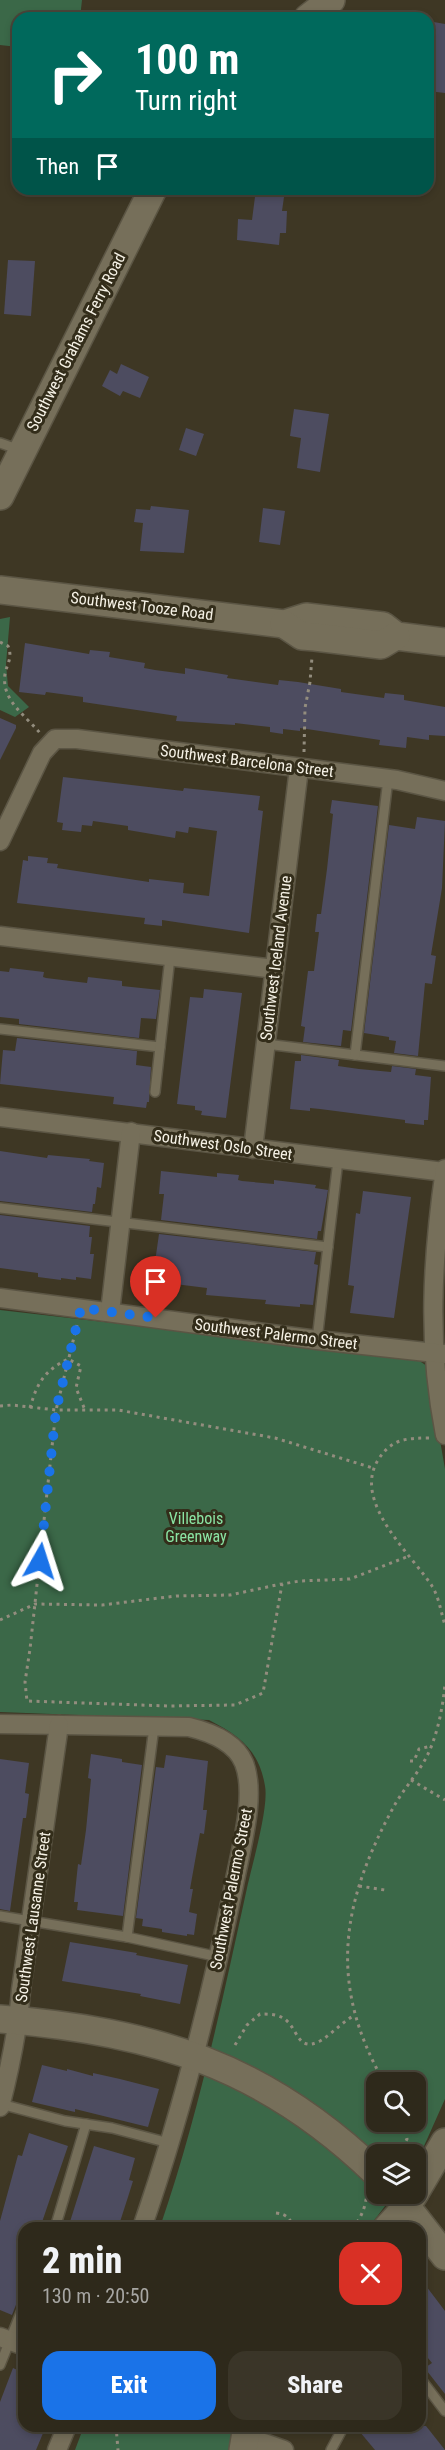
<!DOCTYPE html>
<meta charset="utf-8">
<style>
body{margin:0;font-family:"Roboto Condensed",sans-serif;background:#3a3528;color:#f1f3f6;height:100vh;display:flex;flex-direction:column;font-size:22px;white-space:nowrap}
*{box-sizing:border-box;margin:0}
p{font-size:20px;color:#a7a6a3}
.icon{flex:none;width:33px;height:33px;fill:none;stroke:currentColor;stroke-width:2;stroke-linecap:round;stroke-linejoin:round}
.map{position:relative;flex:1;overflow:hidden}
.panel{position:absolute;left:18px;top:2222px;width:408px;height:210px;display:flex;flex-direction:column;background:#2e291b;border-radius:18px;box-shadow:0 3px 9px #0003,0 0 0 2px #49453a}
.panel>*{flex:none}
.guide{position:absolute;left:12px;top:12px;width:422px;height:183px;border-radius:18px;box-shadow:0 3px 9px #0003,0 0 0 2px #49453a;background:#00695c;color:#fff;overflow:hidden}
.controls{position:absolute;left:366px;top:2072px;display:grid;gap:12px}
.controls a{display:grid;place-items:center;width:60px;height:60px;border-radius:12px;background:#2e291b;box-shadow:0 3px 9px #0003,0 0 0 2px #49453a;font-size:30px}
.pin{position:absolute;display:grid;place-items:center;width:51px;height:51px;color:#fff;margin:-62px -26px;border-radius:50% 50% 50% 0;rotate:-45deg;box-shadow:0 0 6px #0007}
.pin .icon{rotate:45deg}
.me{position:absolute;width:66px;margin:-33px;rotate:6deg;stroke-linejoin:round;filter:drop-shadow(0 0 4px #0008)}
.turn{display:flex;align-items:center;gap:21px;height:126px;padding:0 24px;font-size:27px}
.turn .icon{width:78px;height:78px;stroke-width:2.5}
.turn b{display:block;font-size:42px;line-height:51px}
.then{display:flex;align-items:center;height:57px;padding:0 24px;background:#0003;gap:12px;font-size:22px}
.round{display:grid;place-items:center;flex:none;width:63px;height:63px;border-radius:18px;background:#3a3528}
.overview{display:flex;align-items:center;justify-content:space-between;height:102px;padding:0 24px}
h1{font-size:36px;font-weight:800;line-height:45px}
.cta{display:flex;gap:12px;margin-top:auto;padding:12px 24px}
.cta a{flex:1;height:69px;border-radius:18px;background:#1a73e8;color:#fff;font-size:24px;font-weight:800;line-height:69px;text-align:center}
.cta a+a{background:#3a3528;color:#f1f3f6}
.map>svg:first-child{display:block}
</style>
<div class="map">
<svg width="445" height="2450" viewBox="0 0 445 2450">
<rect width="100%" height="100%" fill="#3e3724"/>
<g fill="#3b6848" fill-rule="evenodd">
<path d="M0,0H82L80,18H18V47L0,45Z"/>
<path d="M10,617L6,664L8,686L29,707L15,717L0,710V619Z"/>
<path d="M0,1310L415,1358L427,1366L445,1469V2099L416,2164V2154H376V2193H395L369,2227H160C198,2117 222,2002 247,1888C252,1865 269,1807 265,1786C259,1750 240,1736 209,1720L0,1712ZM376,2082H416V2121H376Z"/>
<path d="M84,2426H232L229,2450H75Z"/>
</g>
<g fill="#4d4c60">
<path d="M428,21L445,24V93L428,91Z"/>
<path d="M256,189L285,190L282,211H287L286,233H280L279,245L237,240L238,219L252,220Z"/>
<path d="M8,260L35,261L31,316L4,314Z"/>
<path d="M121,364L149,377L140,398L123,391L120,396L102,386L110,370L117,374Z"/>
<path d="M294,409L329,414L320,472L297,468L301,438L290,436Z"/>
<path d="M186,428L204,434L196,456L179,450Z"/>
<path d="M151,506L189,510L184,553L140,551L143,523L134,522L136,509L150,510Z"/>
<path d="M263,508L285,511L280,545L259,542Z"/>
<path d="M25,643L89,654L90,650L110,652L109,657L145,663L144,668L155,670L185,674V668L228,675L227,678L278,685L279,680L298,682L341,689V692L384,698L385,693L404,695V700L445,707V736L429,735V740L407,737L406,748L379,745L380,740L300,728V731L283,729V734L270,732V727L235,723V725L176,721L177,716L83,702V697L46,692L45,695L19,692Z"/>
<path d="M0,718L16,725V728L0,760Z"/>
<path d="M63,777L183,791L184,788L260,796L258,810L263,811L249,933L162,920V926L144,924L145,918L17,903L23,860L28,861V856L48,858L47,863L58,864L57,868L149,882V879L184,883L183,893L209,896L217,831L189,827L188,833L176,831L175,838L128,830V826L93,821L92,826L82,825L81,832L62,830L63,823L57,822Z"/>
<path d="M332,800L378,806L351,1031L343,1030L341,1046L303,1042L305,1027L301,1026L308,971H314L319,932H315L317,914H321L327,869L333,814L330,813Z"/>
<path d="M417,817L445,821L442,888L431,955L436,956L432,984L425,983L418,1056L394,1053L396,1041L389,1040V1037L364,1033L389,825L415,829Z"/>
<path d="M10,968L44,972L43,977L46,978L87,983L88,977L122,981V986L160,990L156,1019L141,1018L139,1038L19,1024V1019L0,1017V971L9,972Z"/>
<path d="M204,989L242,993L226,1118L201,1115L202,1111L195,1110V1106L177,1104L190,997L203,998Z"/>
<path d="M17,1038L137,1051L136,1065L151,1067L149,1102H147L146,1108L113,1104L114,1097L0,1084L3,1050L15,1051Z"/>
<path d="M301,1055L339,1060L338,1066L359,1069L391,1072L392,1066L416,1069L415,1075L431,1077L428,1120H424V1125L405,1123V1120L320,1109L310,1108V1111L290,1109L295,1061H301Z"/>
<path d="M0,1151L47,1158L48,1155L90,1159L89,1161L104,1163L101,1188L97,1187L95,1204H93L92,1212L0,1201Z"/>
<path d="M161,1171L217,1177V1173L239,1175L238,1180L242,1181L274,1184V1180L316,1185L315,1188L328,1190L321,1231H318L317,1239L161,1220L164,1194H159Z"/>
<path d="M363,1191L411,1197L394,1318L350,1313L354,1286L348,1285L356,1213L360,1214Z"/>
<path d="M0,1215L90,1226L89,1237H92L90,1254H94L91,1279L76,1277V1280L61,1278V1280L38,1277V1273L0,1268Z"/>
<path d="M159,1234L316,1252L314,1264L318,1265L313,1305L300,1304V1307L287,1306L265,1304L266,1300L206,1295L207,1288L175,1284H172L171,1292L148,1289L151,1261L155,1262Z"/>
<path d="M91,1754L122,1759V1762L142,1765L123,1916L77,1910L78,1902H74L78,1864L81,1865L86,1830L91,1779L88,1778Z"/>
<path d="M166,1755L208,1761L203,1810H207L204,1834L200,1833L190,1889H193L189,1912L197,1914L194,1935L187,1934V1936L162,1932V1929L142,1926L143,1919L136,1918L156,1767L164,1768Z"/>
<path d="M0,1759L29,1763L25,1793L29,1794L26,1818H23L10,1911L0,1909Z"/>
<path d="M70,1942L137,1953L136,1955L188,1965L180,2004L140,1996L141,1994L62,1981Z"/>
<path d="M42,2065L67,2071V2069L93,2076V2073L120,2079L159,2089L148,2127L75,2109V2112L32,2102Z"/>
<path d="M29,2133L68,2146L40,2228H24V2284L12,2315L0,2310V2221L18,2155L22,2156Z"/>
<path d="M94,2146L135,2158L129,2180L133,2181L128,2197L118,2228H68Z"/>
<path d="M420,2278L445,2311V2394L427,2371L426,2367L432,2363L420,2348Z"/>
<path d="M13,2368L24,2373V2426H46L36,2450H0V2402Z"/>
<path d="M355,2426H426L445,2450H375Z"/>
</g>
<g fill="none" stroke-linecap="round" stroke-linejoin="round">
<defs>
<g id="lane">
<path d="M0,443L20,450"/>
<path d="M0,1029L160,1047"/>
<path d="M266,1044L445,1066"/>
<path d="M355,1055L388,779"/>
<path d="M155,1092L170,957"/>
<path d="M0,1208L328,1247"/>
<path d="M317,1340L338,1160"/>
<path d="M0,1916L127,1937L219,1957"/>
<path d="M127,1937L154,1727"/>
<path d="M1,2104L65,2121L112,2128L169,2143"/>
<path d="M55,2228L86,2124"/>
<path d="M0,2365L24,2305"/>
<path d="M420,2378L445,2411"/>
<path d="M331,2450L344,2426"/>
</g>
<g id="street">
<path d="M0,841L42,753L55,739H77L397,780L445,791"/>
<path d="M0,936L275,969"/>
<path d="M0,1117L445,1172"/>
<path d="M253,1149L299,768"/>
<path d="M445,1169C432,1260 427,1344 445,1435"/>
<path d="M0,1298L317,1340L445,1354"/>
<path d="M110,1312L131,1132"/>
<path d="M0,1724L189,1727C210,1732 235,1741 244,1763C257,1796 240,1851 234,1885C210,2001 181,2115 142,2228"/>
<path d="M0,2107C10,2068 18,2030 21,1990L59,1725"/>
<path d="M0,2337L24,2346"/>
<path d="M244,2441L264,2443L284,2450"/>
<path d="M57,2450L67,2426"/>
</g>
<g id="secondary">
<path d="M308,18L331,0"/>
<path d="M0,496L153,189"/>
<path d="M0,590L284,624L306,617L383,626L396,636L445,642"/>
<path d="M284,624L302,636L315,637L381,645L396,636"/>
<path d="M0,2019C153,2031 264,2065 376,2173"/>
<path d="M416,2191L445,2142"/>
<path d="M396,2193L445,2256"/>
<path d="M387,2228L407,2206L415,2193"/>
<path d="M243,2450L247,2426"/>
</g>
</defs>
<use href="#lane" stroke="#5b5544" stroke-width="12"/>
<use href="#street" stroke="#5b5544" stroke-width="21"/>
<use href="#secondary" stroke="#5b5544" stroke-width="30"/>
<g stroke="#938d7e" stroke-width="3" stroke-dasharray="3 4.5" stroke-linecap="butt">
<path d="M0,642L8,646C13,658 7,663 5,674C1,700 25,715 40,733"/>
<path d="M304,752L305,708L310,682L312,657"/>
<path d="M77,1325L56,1410L30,1649L25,1682L27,1701L169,1706L235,1705L263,1693L282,1584L300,1581L350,1579L409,1556"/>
<path d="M0,1406L12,1405L56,1410H118L275,1438L373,1468"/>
<path d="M30,1408C37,1383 44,1371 68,1359L81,1366L76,1388L85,1410"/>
<path d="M429,1438C406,1438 391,1439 378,1460C352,1502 411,1554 432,1586C439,1597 441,1613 445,1625"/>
<path d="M0,1620L35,1604L102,1605L176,1596L230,1595L281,1584"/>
<path d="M410,1761H414L419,1749L431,1746"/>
<path d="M411,1780L445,1800"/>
<path d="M359,1886L385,1890"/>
<path d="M235,2045L247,2025L260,2014C269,2014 281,2014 288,2022C298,2032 299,2052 320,2041C332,2034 342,2022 355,2015"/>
<path d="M384,2082C328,1984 341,1904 393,1808C402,1791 416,1776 426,1758C437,1737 443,1708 445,1683"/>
<path d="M399,2154L407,2139L404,2121"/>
<path d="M276,2213C286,2214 290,2218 294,2228"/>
<path d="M352,2228C362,2218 366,2205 367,2192"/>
<path d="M116,2426L118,2450"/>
</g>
<use href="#lane" stroke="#766f5a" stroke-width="9"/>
<use href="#street" stroke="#766f5a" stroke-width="18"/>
<use href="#secondary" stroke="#766f5a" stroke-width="27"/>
</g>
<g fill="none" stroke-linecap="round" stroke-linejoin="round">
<path stroke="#1a73e8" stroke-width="10" stroke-dasharray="0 18" d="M40,1561L56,1410L81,1308L156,1318"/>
</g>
<g text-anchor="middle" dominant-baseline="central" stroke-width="6" stroke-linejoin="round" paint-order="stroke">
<g font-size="16" fill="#f6f2e6" stroke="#332d1a">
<text transform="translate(76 342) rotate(-63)">Southwest Grahams Ferry Road</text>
<text transform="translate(142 606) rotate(7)">Southwest Tooze Road</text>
<text transform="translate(247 761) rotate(7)">Southwest Barcelona Street</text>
<text transform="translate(276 958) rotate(-83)">Southwest Iceland Avenue</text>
<text transform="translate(223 1145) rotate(8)">Southwest Oslo Street</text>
<text transform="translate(276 1334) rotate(7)">Southwest Palermo Street</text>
<text transform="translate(231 1889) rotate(-79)">Southwest Palermo Street</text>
<text transform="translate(33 1917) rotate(-82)">Southwest Lausanne Street</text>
</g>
<g font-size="16" fill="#8ae4a3" stroke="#332d1a">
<text x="196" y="1518">Villebois<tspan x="196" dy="18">Greenway</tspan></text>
</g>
</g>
</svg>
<div class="controls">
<a><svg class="icon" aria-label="search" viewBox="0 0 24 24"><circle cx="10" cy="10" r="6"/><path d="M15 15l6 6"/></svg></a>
<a><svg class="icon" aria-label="layers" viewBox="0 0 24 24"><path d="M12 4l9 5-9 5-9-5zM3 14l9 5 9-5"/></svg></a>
</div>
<div class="pin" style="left:156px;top:1318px;background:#d93025"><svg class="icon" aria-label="arrive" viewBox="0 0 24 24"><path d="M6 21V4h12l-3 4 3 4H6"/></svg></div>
<svg class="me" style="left:40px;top:1561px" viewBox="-20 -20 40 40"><path d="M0-17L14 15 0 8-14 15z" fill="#1a73e8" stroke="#fff" stroke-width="4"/></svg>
<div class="guide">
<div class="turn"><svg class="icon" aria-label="right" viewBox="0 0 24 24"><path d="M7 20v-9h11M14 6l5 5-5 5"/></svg><div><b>100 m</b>Turn right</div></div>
<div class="then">Then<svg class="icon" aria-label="arrive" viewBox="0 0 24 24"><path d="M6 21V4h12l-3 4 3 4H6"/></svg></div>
</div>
<section class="panel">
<div class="overview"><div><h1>2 min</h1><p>130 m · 20:50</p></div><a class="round" style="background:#d93025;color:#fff"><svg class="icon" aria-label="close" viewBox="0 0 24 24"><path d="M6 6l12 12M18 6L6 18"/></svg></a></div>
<div class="cta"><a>Exit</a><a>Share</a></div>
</section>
</div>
